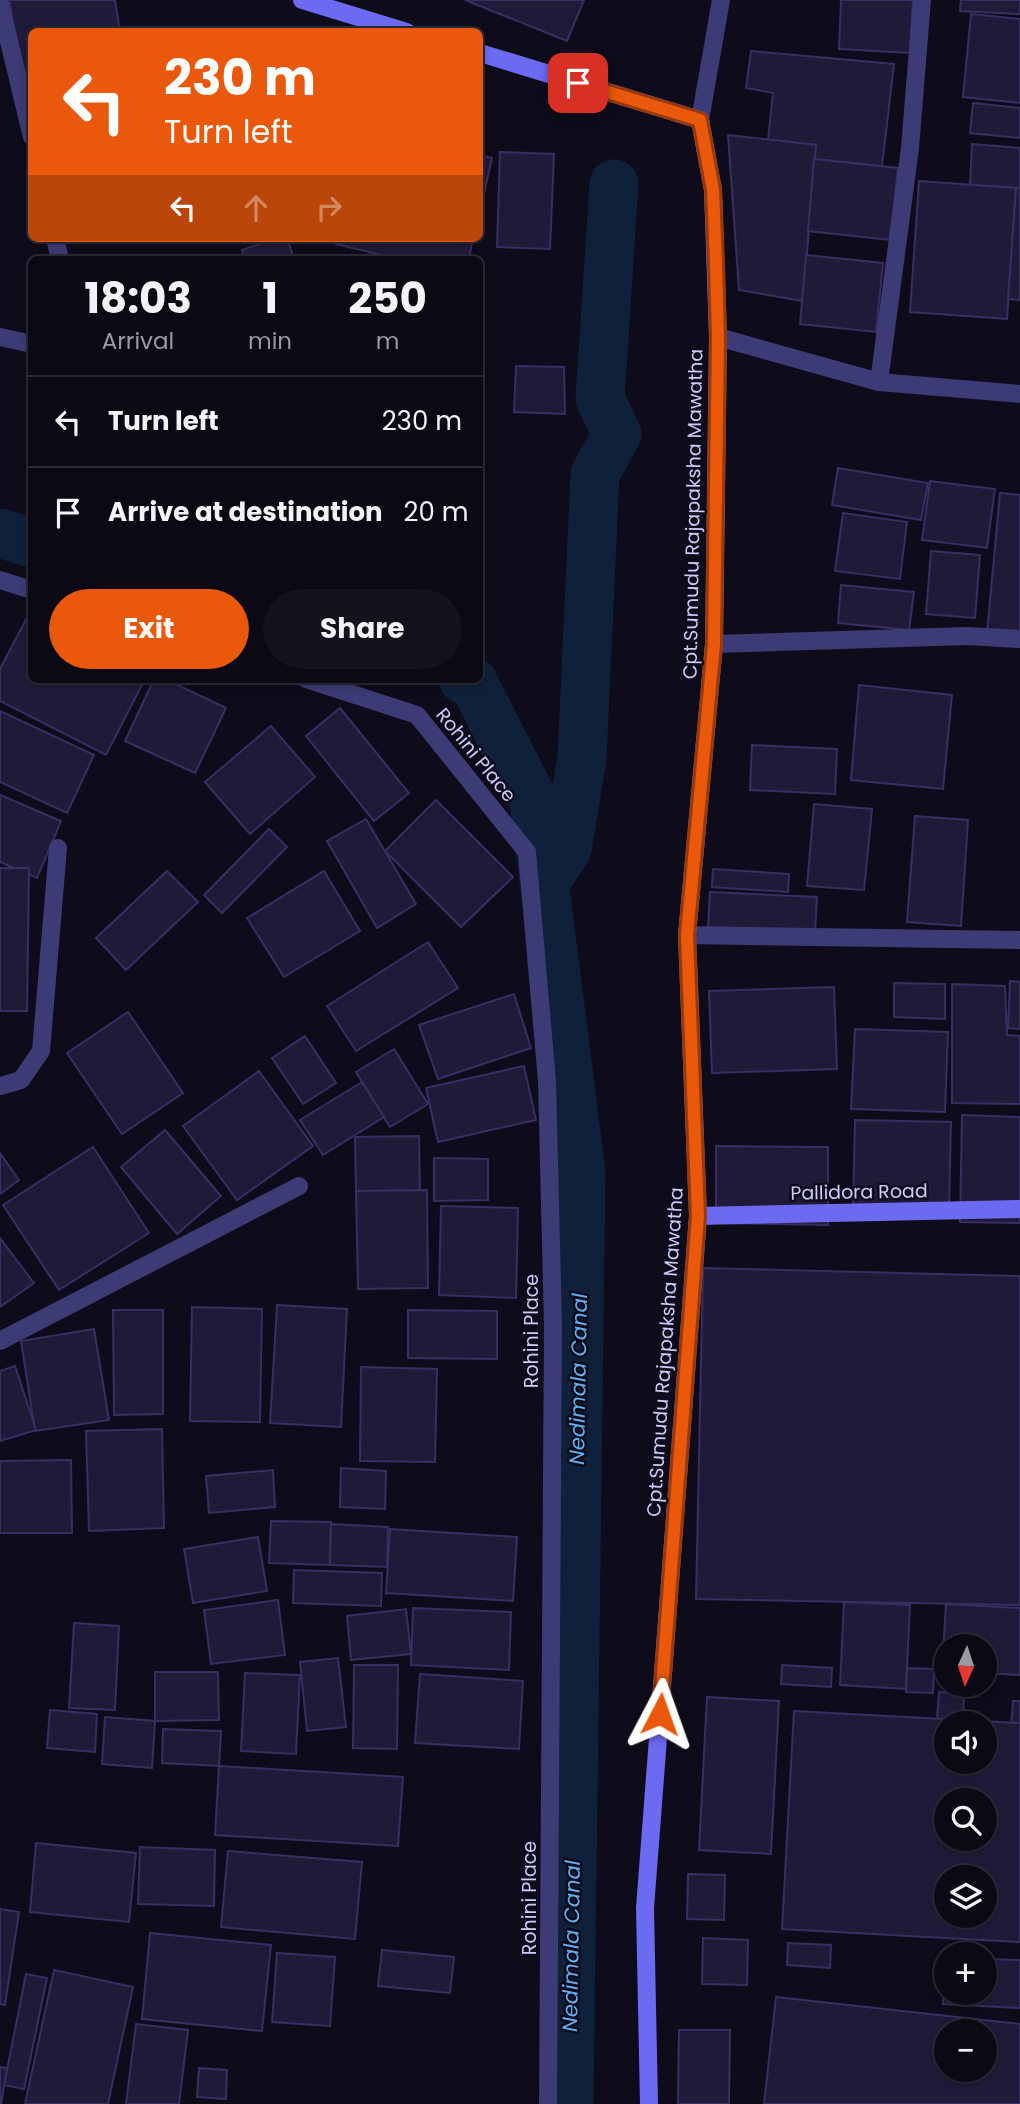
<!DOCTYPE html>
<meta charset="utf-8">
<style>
body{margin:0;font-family:Poppins,sans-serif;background:#13121d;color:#f1f3f6;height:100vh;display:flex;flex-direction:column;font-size:26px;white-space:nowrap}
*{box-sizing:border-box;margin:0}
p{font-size:23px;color:#999aa0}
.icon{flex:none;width:38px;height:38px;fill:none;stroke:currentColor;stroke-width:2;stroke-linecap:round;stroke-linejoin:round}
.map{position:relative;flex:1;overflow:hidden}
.side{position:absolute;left:28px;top:256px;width:455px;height:427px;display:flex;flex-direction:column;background:#0a0914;border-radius:10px;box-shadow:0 4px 10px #0003,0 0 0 2px #2a2a34}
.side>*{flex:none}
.guide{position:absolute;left:28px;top:28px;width:455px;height:214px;border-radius:10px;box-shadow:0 4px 10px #0003,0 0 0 2px #2a2a34;background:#ea580c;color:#fff;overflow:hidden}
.needle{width:46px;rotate:183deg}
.fabs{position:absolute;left:934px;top:1634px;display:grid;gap:14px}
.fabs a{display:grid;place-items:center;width:63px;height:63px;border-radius:50%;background:#0a0914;box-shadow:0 4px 10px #0003,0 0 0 2px #2a2a34;font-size:35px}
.pin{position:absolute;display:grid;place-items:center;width:60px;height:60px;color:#fff;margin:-30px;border-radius:14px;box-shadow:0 4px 10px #0006}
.me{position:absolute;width:77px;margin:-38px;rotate:4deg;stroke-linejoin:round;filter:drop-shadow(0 0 5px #0008)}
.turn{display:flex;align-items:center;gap:24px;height:147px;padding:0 21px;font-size:32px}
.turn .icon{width:91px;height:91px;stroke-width:2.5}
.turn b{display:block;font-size:49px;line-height:60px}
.lanes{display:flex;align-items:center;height:66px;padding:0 21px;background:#0003;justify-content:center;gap:35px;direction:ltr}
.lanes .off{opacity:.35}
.eta{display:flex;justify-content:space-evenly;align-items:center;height:119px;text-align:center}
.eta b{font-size:42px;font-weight:700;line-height:49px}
.button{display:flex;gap:14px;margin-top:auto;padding:14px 21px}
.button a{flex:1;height:80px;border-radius:42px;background:#ea580c;color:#fff;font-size:28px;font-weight:700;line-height:80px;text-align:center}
.button a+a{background:#13121d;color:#f1f3f6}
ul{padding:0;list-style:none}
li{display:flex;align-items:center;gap:21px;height:91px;padding:0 21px;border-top:2px solid #2a2a34}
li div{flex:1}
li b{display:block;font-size:26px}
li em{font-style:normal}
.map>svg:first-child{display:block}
</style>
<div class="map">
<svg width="1020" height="2104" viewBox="0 0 1020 2104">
<rect width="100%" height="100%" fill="#0e0c1a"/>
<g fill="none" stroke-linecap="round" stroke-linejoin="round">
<g stroke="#0f203b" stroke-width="49">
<path d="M0,533L32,543"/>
<path d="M463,679L473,682L534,802L581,1172L569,2104"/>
<path d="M545,882L567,849L582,758L595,474L617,434L600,399L614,184"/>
</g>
</g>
<g fill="#201a39" stroke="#382e63" stroke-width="2" fill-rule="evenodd">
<path d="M9,0H115L120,32H32V123Z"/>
<path d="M465,0H584L567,41Z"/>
<path d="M841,0H913L910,53L839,49Z"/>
<path d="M961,0H1020V14L960,11Z"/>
<path d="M971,14L1020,19V103L963,97Z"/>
<path d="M751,51L894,64L882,166L814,159L816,145L768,140L773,93L746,88Z"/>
<path d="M973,103L1020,108V138L970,133Z"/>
<path d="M728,135L816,145L803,301L739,290Z"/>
<path d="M972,144L1020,148V188L970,185Z"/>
<path d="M500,152L554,154L550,249L497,247Z"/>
<path d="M480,155L492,158L480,212Z"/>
<path d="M814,159L898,168L890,240L808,231Z"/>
<path d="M919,181L1016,188L1007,319L910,312Z"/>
<path d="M1016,188H1020V300L1008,299Z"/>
<path d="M276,238H287L294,259H245L242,250Z"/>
<path d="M338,238H473L469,259H398L336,244Z"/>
<path d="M806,255L883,263L876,332L800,324Z"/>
<path d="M516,366L564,367L565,414L514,412Z"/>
<path d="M838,468L928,483L921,520L832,505Z"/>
<path d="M930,481L995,489L987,548L922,540Z"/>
<path d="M1000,493L1020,495V647L986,644Z"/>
<path d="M843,513L907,522L900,579L835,571Z"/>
<path d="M931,551L980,555L975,618L926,614Z"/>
<path d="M841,585L914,592L909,630L838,623Z"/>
<path d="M32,608V679H145L106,755L0,701V669Z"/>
<path d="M154,679H165L226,708L195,773L125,741Z"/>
<path d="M859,685L952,695L943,789L851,780Z"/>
<path d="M340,708L409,793L374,821L306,736Z"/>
<path d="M0,711L94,755L67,813L0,782Z"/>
<path d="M271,726L315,777L250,834L205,782Z"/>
<path d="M752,745L837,749L835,794L750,790Z"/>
<path d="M0,795L61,821L37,878L0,862Z"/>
<path d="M436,800L513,877L461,927L385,851Z"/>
<path d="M814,804L872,809L864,890L807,886Z"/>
<path d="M915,816L968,820L961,926L907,922Z"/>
<path d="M366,819L416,904L377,928L327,841Z"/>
<path d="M269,829L287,847L222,913L204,895Z"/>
<path d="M0,868H29L27,1011H0Z"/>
<path d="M713,869L789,874L788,892L712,887Z"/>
<path d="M167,871L198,902L126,970L96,938Z"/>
<path d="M324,871L360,931L284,977L247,918Z"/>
<path d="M710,892L817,897L815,933L708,928Z"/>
<path d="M428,942L458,988L356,1051L327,1006Z"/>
<path d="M1010,981L1020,982V1029L1008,1028Z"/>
<path d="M894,983L945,984V1019L894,1017Z"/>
<path d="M952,984L1005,986L1007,1035L1020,1036V1104L952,1103Z"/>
<path d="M834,987L837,1069L712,1073L709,991Z"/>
<path d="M514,994L531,1048L438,1079L419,1025Z"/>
<path d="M128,1012L183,1093L122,1134L67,1053Z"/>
<path d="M855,1029L948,1032L945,1112L851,1109Z"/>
<path d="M305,1036L336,1083L303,1104L272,1058Z"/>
<path d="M394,1049L428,1104L390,1127L356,1072Z"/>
<path d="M524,1066L536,1120L438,1142L426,1088Z"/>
<path d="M259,1071L313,1146L237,1200L183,1126Z"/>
<path d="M362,1082L384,1117L323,1155L300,1120Z"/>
<path d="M962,1115L1020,1117V1223L960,1222Z"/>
<path d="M855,1120L951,1122L949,1210L853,1209Z"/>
<path d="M165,1130L221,1196L177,1234L121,1167Z"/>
<path d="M419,1136L420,1191H356L355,1137Z"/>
<path d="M716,1146L828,1147V1225L716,1223Z"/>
<path d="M93,1147L149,1233L59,1290L3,1205Z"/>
<path d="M0,1153L19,1180L0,1194Z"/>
<path d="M434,1158L488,1159V1200L434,1201Z"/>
<path d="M427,1190L428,1288L358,1289L356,1191Z"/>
<path d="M441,1206L518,1208L516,1298L439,1295Z"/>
<path d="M0,1238L34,1283L0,1307Z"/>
<path d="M703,1268L1020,1276V1605L696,1599Z"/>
<path d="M277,1305L347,1309L341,1427L270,1423Z"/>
<path d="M192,1307L262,1309L260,1422L190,1421Z"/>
<path d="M113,1310H163V1414L114,1415Z"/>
<path d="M408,1310L497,1311V1359L408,1358Z"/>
<path d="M94,1329L109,1420L35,1431L21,1341Z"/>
<path d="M15,1366L36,1430L0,1441V1371Z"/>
<path d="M361,1367L437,1369L435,1462L360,1461Z"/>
<path d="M162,1429L164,1528L89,1531L86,1431Z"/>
<path d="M71,1460L72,1533H0V1461Z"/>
<path d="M341,1468L386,1471L385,1509L340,1507Z"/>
<path d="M273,1470L275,1507L209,1513L206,1476Z"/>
<path d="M271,1521L331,1522L330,1565L269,1563Z"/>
<path d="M331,1524L388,1527L387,1567L330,1565Z"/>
<path d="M390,1529L517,1537L513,1601L386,1593Z"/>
<path d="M258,1537L267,1591L193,1603L184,1549Z"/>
<path d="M294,1570L382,1573L381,1606L293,1603Z"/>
<path d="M278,1600L285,1655L211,1664L204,1610Z"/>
<path d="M844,1602L910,1605L906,1689L840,1685Z"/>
<path d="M946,1604L1020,1608V1675L985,1673V1647H947V1671H942Z"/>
<path d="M413,1608L511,1612L509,1670L411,1665Z"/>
<path d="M406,1609L411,1654L351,1660L347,1616Z"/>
<path d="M74,1623L119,1626L115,1710L69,1708Z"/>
<path d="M338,1658L346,1727L307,1731L300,1662Z"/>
<path d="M354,1665H398L397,1749L353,1748Z"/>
<path d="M782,1665L832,1668L831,1687L781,1684Z"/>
<path d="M907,1668L934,1669L933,1693L906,1692Z"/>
<path d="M155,1672H218L219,1720L155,1721Z"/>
<path d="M245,1673L300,1675L296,1754L241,1751Z"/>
<path d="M420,1674L523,1681L519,1749L415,1743Z"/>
<path d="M939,1692L964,1694L963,1720L937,1719Z"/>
<path d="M707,1697L779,1701L771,1854L699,1850Z"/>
<path d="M1013,1701H1020V1728L1011,1727Z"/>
<path d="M50,1710L97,1714L95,1752L47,1748Z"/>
<path d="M794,1711L1020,1723V1942L782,1929ZM947,1724H985V1762H947ZM947,1801H985V1839H947ZM947,1878H985V1916H947Z"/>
<path d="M105,1717L155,1721L152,1768L102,1764Z"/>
<path d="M163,1729L221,1731L219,1766L162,1763Z"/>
<path d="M219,1766L403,1777L398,1846L215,1835Z"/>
<path d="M36,1843L136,1853L129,1922L30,1912Z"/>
<path d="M140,1847L215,1850L214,1906L138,1904Z"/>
<path d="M228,1851L362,1862L355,1939L221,1927Z"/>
<path d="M688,1874L725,1875L724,1920L687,1919Z"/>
<path d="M0,1909L19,1912L5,2005L0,2004Z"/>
<path d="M150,1933L271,1945L262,2031L142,2019Z"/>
<path d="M703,1938L748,1940L747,1985L702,1984Z"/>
<path d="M788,1943L831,1945L830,1968L787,1965Z"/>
<path d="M382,1950L454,1957L450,1993L378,1986Z"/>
<path d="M277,1953L335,1957L330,2026L272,2022Z"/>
<path d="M945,1956L947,1993H985V1959L1020,1960V2008L943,2004Z"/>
<path d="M54,1970L133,1987L108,2104H25Z"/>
<path d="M26,1974L47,1978L24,2089L4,2085Z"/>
<path d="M776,1997L1020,2024V2104H764ZM947,2032H985V2070H947Z"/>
<path d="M136,2024L188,2030L179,2104H126Z"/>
<path d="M679,2030H730L729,2104H678Z"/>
<path d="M0,2067L7,2068L1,2104H0Z"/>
<path d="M199,2068L227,2070L226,2099L197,2097Z"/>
</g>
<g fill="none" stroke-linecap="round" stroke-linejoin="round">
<g stroke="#3d3b75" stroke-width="18">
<path d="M0,4L32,137"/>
<path d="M55,238L60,259"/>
<path d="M0,337L32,344"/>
</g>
<g stroke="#3d3b75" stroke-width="18">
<path d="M700,120L721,0"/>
<path d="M718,337L879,382L1020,394"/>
<path d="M879,382L910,148L922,0"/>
<path d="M0,580L32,590"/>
<path d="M714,644L967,636L1020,639"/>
<path d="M306,679L417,715L527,852L547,1081L553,1326L548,2104"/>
<path d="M687,935L1020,940"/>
<path d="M0,1086L21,1080L41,1051L58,848"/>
<path d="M0,1341L299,1186"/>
</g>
<g stroke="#6c6af1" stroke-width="18">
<path d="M302,0L407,32"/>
<path d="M480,53L700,120L713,190L718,337L714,644L687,935L698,1216L645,1908L649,2104"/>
<path d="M698,1216L1020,1209"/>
</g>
</g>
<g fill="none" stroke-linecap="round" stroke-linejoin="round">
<defs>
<path id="route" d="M578,83L700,120L713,190L716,264L718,337L714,644L687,935L698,1216L660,1714"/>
</defs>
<use href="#route" stroke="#983908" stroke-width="18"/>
<use href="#route" stroke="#ea580c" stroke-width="12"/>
</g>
<g text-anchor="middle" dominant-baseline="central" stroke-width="5" stroke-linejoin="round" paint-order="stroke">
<g font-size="19" fill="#cfcafa" stroke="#0e0c1a">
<text transform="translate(693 514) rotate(-89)">Cpt.Sumudu Rajapaksha Mawatha</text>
<text transform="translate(476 755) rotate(51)">Rohini Place</text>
<text transform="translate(859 1192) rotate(-1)">Pallidora Road</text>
<text transform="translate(531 1331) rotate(-90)">Rohini Place</text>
<text transform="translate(665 1352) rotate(-86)">Cpt.Sumudu Rajapaksha Mawatha</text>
<text transform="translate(529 1898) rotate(-90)">Rohini Place</text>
</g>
<g font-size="21" font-style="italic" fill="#61aff1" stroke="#0e0c1a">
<text transform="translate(578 1379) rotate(-89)">Nedimala Canal</text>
<text transform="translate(571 1946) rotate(-89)">Nedimala Canal</text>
</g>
</g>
</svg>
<div class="fabs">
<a><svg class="needle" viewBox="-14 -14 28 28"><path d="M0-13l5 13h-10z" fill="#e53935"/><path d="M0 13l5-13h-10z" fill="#999aa0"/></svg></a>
<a><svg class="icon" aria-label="sound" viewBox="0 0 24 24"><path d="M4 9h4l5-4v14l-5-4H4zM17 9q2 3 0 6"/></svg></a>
<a><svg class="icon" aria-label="search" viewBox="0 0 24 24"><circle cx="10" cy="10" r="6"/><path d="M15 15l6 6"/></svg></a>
<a><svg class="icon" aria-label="layers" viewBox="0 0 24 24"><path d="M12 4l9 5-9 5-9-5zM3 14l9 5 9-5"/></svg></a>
<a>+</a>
<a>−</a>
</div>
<div class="pin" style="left:578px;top:83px;background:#d93025"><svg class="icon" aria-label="arrive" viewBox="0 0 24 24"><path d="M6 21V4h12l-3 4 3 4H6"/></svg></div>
<svg class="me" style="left:660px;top:1714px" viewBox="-20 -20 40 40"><path d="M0-17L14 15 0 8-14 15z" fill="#ea580c" stroke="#fff" stroke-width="4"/></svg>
<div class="guide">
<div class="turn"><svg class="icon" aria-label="left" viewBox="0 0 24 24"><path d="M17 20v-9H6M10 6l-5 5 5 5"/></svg><div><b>230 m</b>Turn left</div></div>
<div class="lanes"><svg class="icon" aria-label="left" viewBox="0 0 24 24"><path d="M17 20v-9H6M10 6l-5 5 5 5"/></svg><svg class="icon off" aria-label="ahead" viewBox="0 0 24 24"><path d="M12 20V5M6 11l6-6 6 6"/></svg><svg class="icon off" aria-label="right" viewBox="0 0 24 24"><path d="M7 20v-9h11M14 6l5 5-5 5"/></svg></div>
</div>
<section class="side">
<div class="eta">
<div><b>18:03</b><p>Arrival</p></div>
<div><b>1</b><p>min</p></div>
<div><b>250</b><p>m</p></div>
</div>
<ul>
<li><svg class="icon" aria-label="left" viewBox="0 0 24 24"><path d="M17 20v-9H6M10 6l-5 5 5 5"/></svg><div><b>Turn left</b></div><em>230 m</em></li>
<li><svg class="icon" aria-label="arrive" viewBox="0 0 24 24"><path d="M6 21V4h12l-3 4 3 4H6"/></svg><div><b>Arrive at destination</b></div><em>20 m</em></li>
</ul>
<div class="button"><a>Exit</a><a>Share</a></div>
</section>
</div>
